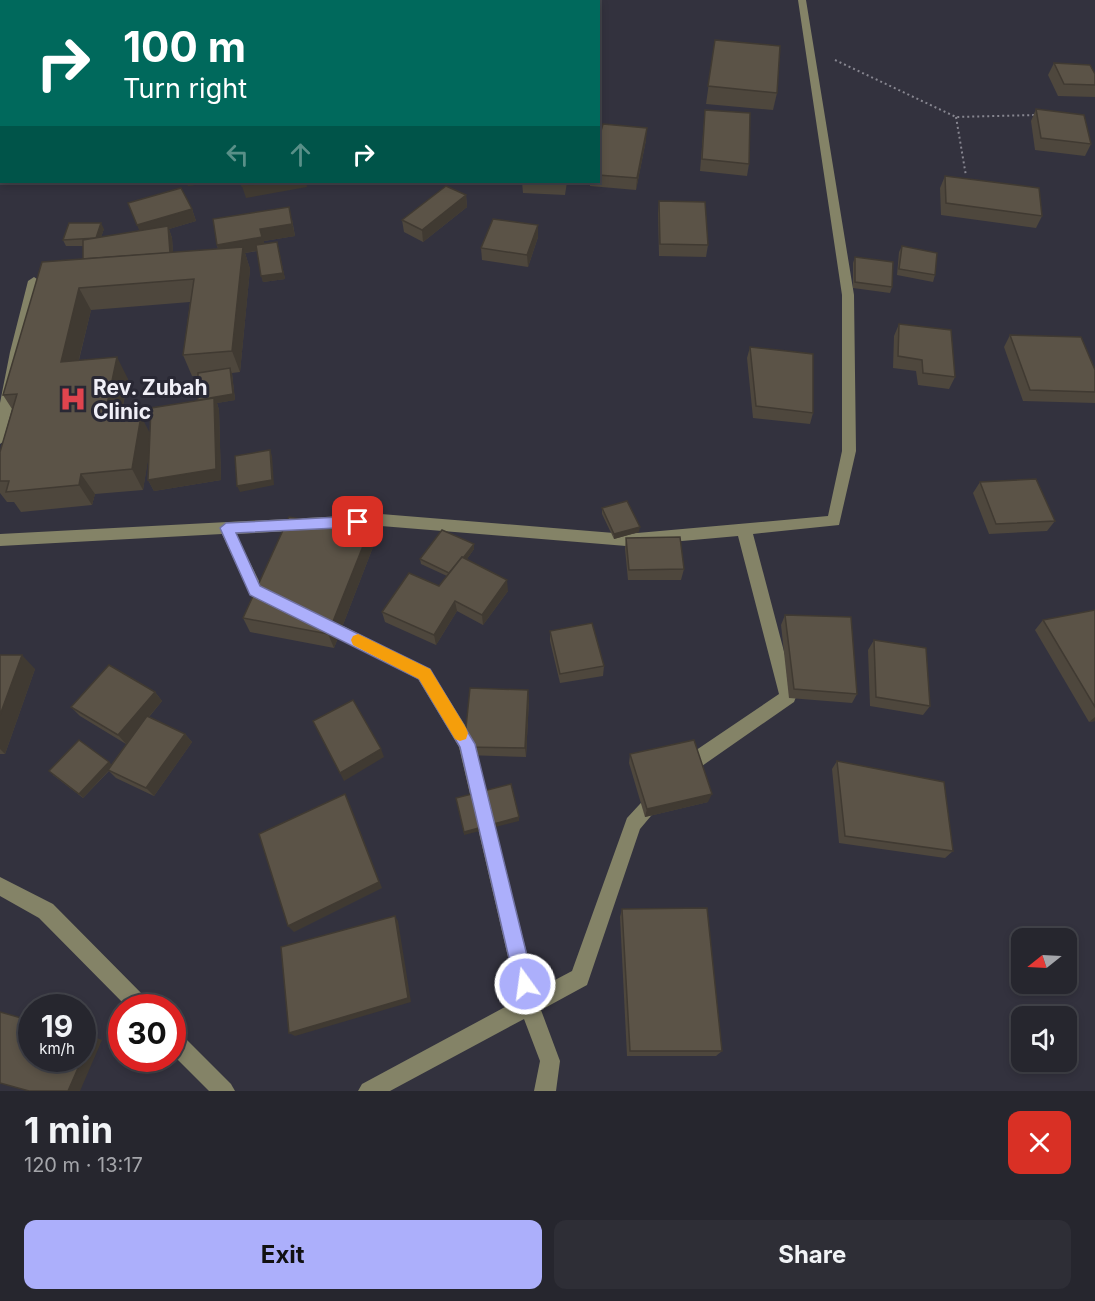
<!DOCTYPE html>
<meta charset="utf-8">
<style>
body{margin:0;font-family:Inter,sans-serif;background:#2e2e36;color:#f1f3f6;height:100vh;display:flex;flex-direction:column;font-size:22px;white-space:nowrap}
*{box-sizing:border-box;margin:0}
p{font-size:20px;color:#a4a5aa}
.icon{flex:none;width:33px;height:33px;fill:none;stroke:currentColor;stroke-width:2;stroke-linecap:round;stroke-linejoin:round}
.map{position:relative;height:1091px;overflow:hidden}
.sheet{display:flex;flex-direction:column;background:#26262e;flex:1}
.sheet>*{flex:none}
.guide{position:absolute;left:0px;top:0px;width:600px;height:183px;box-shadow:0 3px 9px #0003,0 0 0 2px #42434a;background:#00695c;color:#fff;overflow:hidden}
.needle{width:39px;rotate:252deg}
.buttons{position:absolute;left:1011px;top:928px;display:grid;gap:12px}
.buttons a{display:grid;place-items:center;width:66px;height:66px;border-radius:12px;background:#26262e;box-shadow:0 3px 9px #0003,0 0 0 2px #42434a;font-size:30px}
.speed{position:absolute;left:18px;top:994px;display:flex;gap:12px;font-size:30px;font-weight:700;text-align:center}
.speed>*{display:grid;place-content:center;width:78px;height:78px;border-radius:50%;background:#26262e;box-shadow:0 3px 9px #0003,0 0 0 2px #42434a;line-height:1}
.speed small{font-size:15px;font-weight:400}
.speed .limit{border:9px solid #d22;background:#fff;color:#111}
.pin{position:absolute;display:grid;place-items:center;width:51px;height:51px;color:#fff;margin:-26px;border-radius:12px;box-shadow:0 3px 9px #0006}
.me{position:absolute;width:66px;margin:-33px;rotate:346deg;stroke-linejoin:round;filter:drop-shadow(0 0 4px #0008)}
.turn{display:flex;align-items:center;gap:21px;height:126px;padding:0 24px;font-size:27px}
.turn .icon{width:78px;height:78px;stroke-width:2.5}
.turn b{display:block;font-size:42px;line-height:51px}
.lanes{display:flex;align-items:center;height:57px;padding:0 24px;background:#0003;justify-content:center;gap:30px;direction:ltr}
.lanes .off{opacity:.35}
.round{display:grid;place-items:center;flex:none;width:63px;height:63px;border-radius:12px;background:#2e2e36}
.head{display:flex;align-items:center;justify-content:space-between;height:102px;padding:0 24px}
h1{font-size:36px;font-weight:700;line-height:45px}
.action{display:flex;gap:12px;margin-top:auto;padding:12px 24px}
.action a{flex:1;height:69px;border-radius:12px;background:#acaffb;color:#111;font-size:24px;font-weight:700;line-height:69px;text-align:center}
.action a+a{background:#2e2e36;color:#f1f3f6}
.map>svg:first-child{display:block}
</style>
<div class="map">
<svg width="1095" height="1091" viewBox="0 0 1095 1091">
<rect width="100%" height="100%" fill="#33323e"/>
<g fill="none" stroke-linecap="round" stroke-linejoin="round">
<g stroke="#878690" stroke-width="2" stroke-dasharray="2 3" stroke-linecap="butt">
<path d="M835,60L956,117L1037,115"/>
<path d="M956,117L966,176"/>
</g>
<g fill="#848367" fill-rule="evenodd">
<path d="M798,0H806L854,295L856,451L839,525L753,534L796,697L794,702L689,775L683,777L677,775L674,769L677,763L779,694L738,536L626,546L381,526L236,534L261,585L277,594L279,599L277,604L271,606L250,595L222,534L0,546V534L381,514L626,534L828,516L842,451V295Z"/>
<path d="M34,277L40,281L22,352L7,439L0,444V403L10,352L28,281Z"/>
<path d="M323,616L430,669L473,738L536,990L572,971L627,818L651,792L657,789L663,792L666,798L640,829L587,985L541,1010L560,1061L556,1091H534L540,1061L524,1019L390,1091H358L362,1084L518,1000L459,747L418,679L317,628L315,623L317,618Z"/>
<path d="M0,877L53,904L149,1001L152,1008H128L39,918L0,896Z"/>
<path d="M172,1029L179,1032L231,1084L235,1091H209L172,1054Z"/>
</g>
</g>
<g fill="#4e473d" fill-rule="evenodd">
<path d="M715,40L777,93L773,110L706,104Z"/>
<path d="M1054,63L1095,74V97L1058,96L1048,75Z"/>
<path d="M1036,109L1091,144L1085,156L1035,150L1031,121Z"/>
<path d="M705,110L749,164L747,176L700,171Z"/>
<path d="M646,140L636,190L590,186V182H598V142Z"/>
<path d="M945,176L1042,216L1036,228L941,215L940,188Z"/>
<path d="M4,182H56L55,184L5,185Z"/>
<path d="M522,182H567L565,195L523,193Z"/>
<path d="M466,195L467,207L423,242L404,232L402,220Z"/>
<path d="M659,201L708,245L706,257L659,256L658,213Z"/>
<path d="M128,203L192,209L196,221L169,229L172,238L173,253L218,249L217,245L292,219L295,236L264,241V244L277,242L285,279L263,282L257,251L245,253L250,269L240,372L232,373L235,400L217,403L219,410L221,480L154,491L148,480L149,452L143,490L95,494L92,505L21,512L14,502H7L0,493V452L12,409L3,395L83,259V246H66L63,240L104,229L101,237L140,231ZM190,302L183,355L192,376H198L199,400L150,433L121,417L128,379L79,360L91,310Z"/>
<path d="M538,225V237L528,267L482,260L481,248Z"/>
<path d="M902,246L935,275L933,282L897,275L899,252Z"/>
<path d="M855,257L892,287L890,293L853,288V263Z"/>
<path d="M899,324L955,377L949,389L918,385L916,371L893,368L894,336Z"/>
<path d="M1010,335L1095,370V403L1023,401L1004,347Z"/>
<path d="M750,347L813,413L810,424L753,418L747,358Z"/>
<path d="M980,482L1055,521L1047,531L989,534L973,493Z"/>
<path d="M602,508L639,532L614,539L602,514Z"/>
<path d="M369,531L373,547L334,648L250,632L243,618Z"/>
<path d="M626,538L684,569L681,580H628L625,549Z"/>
<path d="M474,544V549L467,559L508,591L483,625L457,611L436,645L385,622L382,612L439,586L447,576L421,564L420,559Z"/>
<path d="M1095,610V721L1089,722L1035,630L1043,620Z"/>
<path d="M785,615L857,694L852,703L789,698L781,625Z"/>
<path d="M550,631L604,666L603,676L560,683L550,641Z"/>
<path d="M874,640L930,706L923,715L870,706L868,650Z"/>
<path d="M0,655L35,669L5,754H0Z"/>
<path d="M155,692L162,701L149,717L185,734L192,742L154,796L116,778L109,771L83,798L53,775L111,765L131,738L126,744L80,716L71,707Z"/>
<path d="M529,699L526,757L466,755L464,747Z"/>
<path d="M630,754L708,802L645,817L629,763Z"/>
<path d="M837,761L953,851L945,858L839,843L832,769Z"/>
<path d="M622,909L722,1051L716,1056H627L620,917Z"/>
</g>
<g fill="#403a32">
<path d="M0,0H6V2H2V24L0,25Z"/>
<path d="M74,0H96L91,2H75Z"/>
<path d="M135,0H146L147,2H133Z"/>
<path d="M222,0H230V2H221Z"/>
<path d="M647,128L646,140L636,190L637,178Z"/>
<path d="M2,146V159L0,160V147Z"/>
<path d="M186,182H210L211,183L188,186Z"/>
<path d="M270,182H306L307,187L246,198L242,186Z"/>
<path d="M466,195L467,207L423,242L422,230Z"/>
<path d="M289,207L295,236L264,241L265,249L245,253L250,269L240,372L232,351L221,257L217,245L260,229Z"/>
<path d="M192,209L196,221L169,229L172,238L174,266L142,237L137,225Z"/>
<path d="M101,223L104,229L98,245L96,239Z"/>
<path d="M538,225V237L528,267L527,255Z"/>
<path d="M277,242L285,279L263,282L261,276Z"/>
<path d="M79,288L91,310L73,383L61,362Z"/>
<path d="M117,357L128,379L116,440L104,419Z"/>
<path d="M230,368L232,374L235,400L217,403L219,410L221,480L154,491L148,480L201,406Z"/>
<path d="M141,416L152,437L143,490L132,469Z"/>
<path d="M270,450L272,456L274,485L240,492L237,486Z"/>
<path d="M81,474L95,494L92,505L79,485Z"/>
<path d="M640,527L639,532L614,539V534Z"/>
<path d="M369,531L373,547L334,648L328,634Z"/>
<path d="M474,544V549L453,579L452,574Z"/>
<path d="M507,580L508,591L483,625L482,615Z"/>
<path d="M455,601L457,611L436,645L434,635Z"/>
<path d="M22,655L35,669L5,754L0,749V715Z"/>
<path d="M528,690L529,699L526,757L525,748Z"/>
<path d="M155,692L162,701L126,744L118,735Z"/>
<path d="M1095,717V721L1089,722Z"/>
<path d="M185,734L192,742L154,796L146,788Z"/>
<path d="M381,749L384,757L344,781L340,773Z"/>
<path d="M109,762L113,766L83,798L79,794Z"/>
<path d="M345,794L349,802L382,888L294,932L288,926Z"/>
<path d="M712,794L708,802L645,817L647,809Z"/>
<path d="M519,817V821L464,835V832Z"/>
<path d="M395,916L398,921L411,1002L295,1036L289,1033Z"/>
<path d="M92,1036L102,1040L80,1091H68Z"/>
</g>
<g fill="#5b5347" stroke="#403a32" stroke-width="1.5">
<rect x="8" y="0" width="42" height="2"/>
<path d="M97,0H135L133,2H96Z"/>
<path d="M172,0H185L184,2H171Z"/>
<path d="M185,0H222L221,2H184Z"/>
<path d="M231,0H297L296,2H230Z"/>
<path d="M715,40L780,46L777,93L708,86Z"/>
<path d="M1054,63L1090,65L1095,74V85L1064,84Z"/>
<path d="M1036,109L1084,115L1091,144L1041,138Z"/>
<path d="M705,110L750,113L749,164L702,159Z"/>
<path d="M0,112H2V121L0,122Z"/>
<path d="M0,124H2V146L0,147Z"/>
<path d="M603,124L647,128L637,178L598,175V142Z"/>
<path d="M0,158H2V168L0,171Z"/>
<path d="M945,176L1039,188L1042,216L946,203Z"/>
<path d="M241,182H270L242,186Z"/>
<path d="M533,182H566V183Z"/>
<path d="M446,186L466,195L422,230L402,220Z"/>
<path d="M181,188L192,209L137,225L128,203Z"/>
<path d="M659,201L705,202L708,245L660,244Z"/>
<path d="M289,207L292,224L260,229L262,237L217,245L213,219Z"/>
<path d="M493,219L538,225L527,255L481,248Z"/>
<path d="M69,223H101L96,238L63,240Z"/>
<path d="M168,226L170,253L83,259V240Z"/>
<path d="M277,242L283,273L261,276L256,245Z"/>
<path d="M902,246L937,253L935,275L899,269Z"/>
<path d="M243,247L232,351L183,355L194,279L79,288L61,362L117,357L104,419L141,416L132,469L81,474L79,485L6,492L9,481H0V452L17,394L3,395L42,262Z"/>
<path d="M855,257L893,262L892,287L855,282Z"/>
<path d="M899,324L951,330L955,377L923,373L922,360L898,356Z"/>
<path d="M1010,335L1081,337L1095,370V392L1030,390Z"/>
<path d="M750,347L813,354V413L756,406Z"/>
<path d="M230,368L233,394L198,400V373Z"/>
<path d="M214,398L216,469L148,480L151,408Z"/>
<path d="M270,450L272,480L237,486L235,456Z"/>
<path d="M1036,479L1055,521L996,524L980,482Z"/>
<path d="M627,501L640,527L614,534L602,508Z"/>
<path d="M289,517L369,531L328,634L243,618Z"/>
<path d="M442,530L474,544L463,558L462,557L449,573L420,559Z"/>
<path d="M680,537L684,569L629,570L626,538Z"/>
<path d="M462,557L507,580L482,615L455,601L434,635L382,612L409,573L439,586Z"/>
<path d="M1095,610V707L1043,620Z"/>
<path d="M785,615L851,617L857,694L794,689Z"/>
<path d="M592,623L604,666L560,674L550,631Z"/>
<path d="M874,640L926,648L930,706L876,697Z"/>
<path d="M0,655H22L0,715Z"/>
<path d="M109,665L155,692L118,735L71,707Z"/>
<path d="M470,688L528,690L525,748L464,747Z"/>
<path d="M353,700L381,749L340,773L313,721Z"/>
<path d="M147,716L185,734L146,788L108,770Z"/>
<path d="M79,740L109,762L79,794L49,771Z"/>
<path d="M694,740L712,794L647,809L630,754Z"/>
<path d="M837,761L944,782L953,851L845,836Z"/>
<path d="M511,784L519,817L464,832L456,798Z"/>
<path d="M345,794L379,882L288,926L259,834Z"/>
<path d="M707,908L722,1051H630L622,909Z"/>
<path d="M395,916L408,998L289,1033L281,947Z"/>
<path d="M0,1012L32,1021V1059H82L68,1091H29L0,1083Z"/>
<path d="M82,1034L92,1036L82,1058Z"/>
</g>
<path fill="#acaffb" stroke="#7072a3" stroke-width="1.5" d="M358,516L365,522L358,527L236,533L260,586L430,669L475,744L534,984L531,990L525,993L518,990L515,984L460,747L419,679L250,595L220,528L226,523Z"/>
<path fill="#f59e0b" d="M358,634L430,669L466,728L468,733L466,739L460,741L455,739L419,679L353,645L351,640L353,636Z"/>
<defs>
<symbol id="hospital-bare" viewBox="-9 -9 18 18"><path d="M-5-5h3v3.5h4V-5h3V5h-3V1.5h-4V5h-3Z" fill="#e0444e" stroke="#292834" stroke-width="2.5" paint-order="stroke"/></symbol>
</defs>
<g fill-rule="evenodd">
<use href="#hospital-bare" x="54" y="380" width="38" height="38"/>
</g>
<g text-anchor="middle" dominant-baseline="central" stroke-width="6" stroke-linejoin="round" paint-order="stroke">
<g font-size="21" font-weight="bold" fill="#f0eff7" stroke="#292834" text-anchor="start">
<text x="93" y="387">Rev. Zubah<tspan x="93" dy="24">Clinic</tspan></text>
</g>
</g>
</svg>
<div class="buttons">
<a><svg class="needle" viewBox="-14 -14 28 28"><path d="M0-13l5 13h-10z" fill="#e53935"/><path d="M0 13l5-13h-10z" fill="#a4a5aa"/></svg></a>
<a><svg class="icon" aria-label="sound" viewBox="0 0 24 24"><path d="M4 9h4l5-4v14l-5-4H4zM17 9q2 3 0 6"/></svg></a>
</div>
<div class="speed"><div>19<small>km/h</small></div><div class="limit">30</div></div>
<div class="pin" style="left:358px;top:522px;background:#d93025"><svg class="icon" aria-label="arrive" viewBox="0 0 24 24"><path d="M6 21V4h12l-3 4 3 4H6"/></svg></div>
<svg class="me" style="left:525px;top:984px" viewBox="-20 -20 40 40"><circle r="17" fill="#acaffb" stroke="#fff" stroke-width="3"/><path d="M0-11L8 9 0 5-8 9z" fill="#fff"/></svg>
<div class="guide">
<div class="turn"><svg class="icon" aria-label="right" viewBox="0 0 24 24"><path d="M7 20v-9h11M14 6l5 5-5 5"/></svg><div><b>100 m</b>Turn right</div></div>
<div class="lanes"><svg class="icon off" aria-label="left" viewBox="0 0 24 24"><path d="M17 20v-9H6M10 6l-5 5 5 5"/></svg><svg class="icon off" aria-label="ahead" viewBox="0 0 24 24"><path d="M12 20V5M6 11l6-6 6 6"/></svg><svg class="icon" aria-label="right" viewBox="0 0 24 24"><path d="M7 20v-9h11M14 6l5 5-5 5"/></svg></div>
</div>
</div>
<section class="sheet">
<div class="head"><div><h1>1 min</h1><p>120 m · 13:17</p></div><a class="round" style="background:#d93025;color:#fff"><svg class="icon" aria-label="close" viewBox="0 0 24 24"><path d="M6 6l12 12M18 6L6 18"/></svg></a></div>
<div class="action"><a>Exit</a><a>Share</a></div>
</section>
